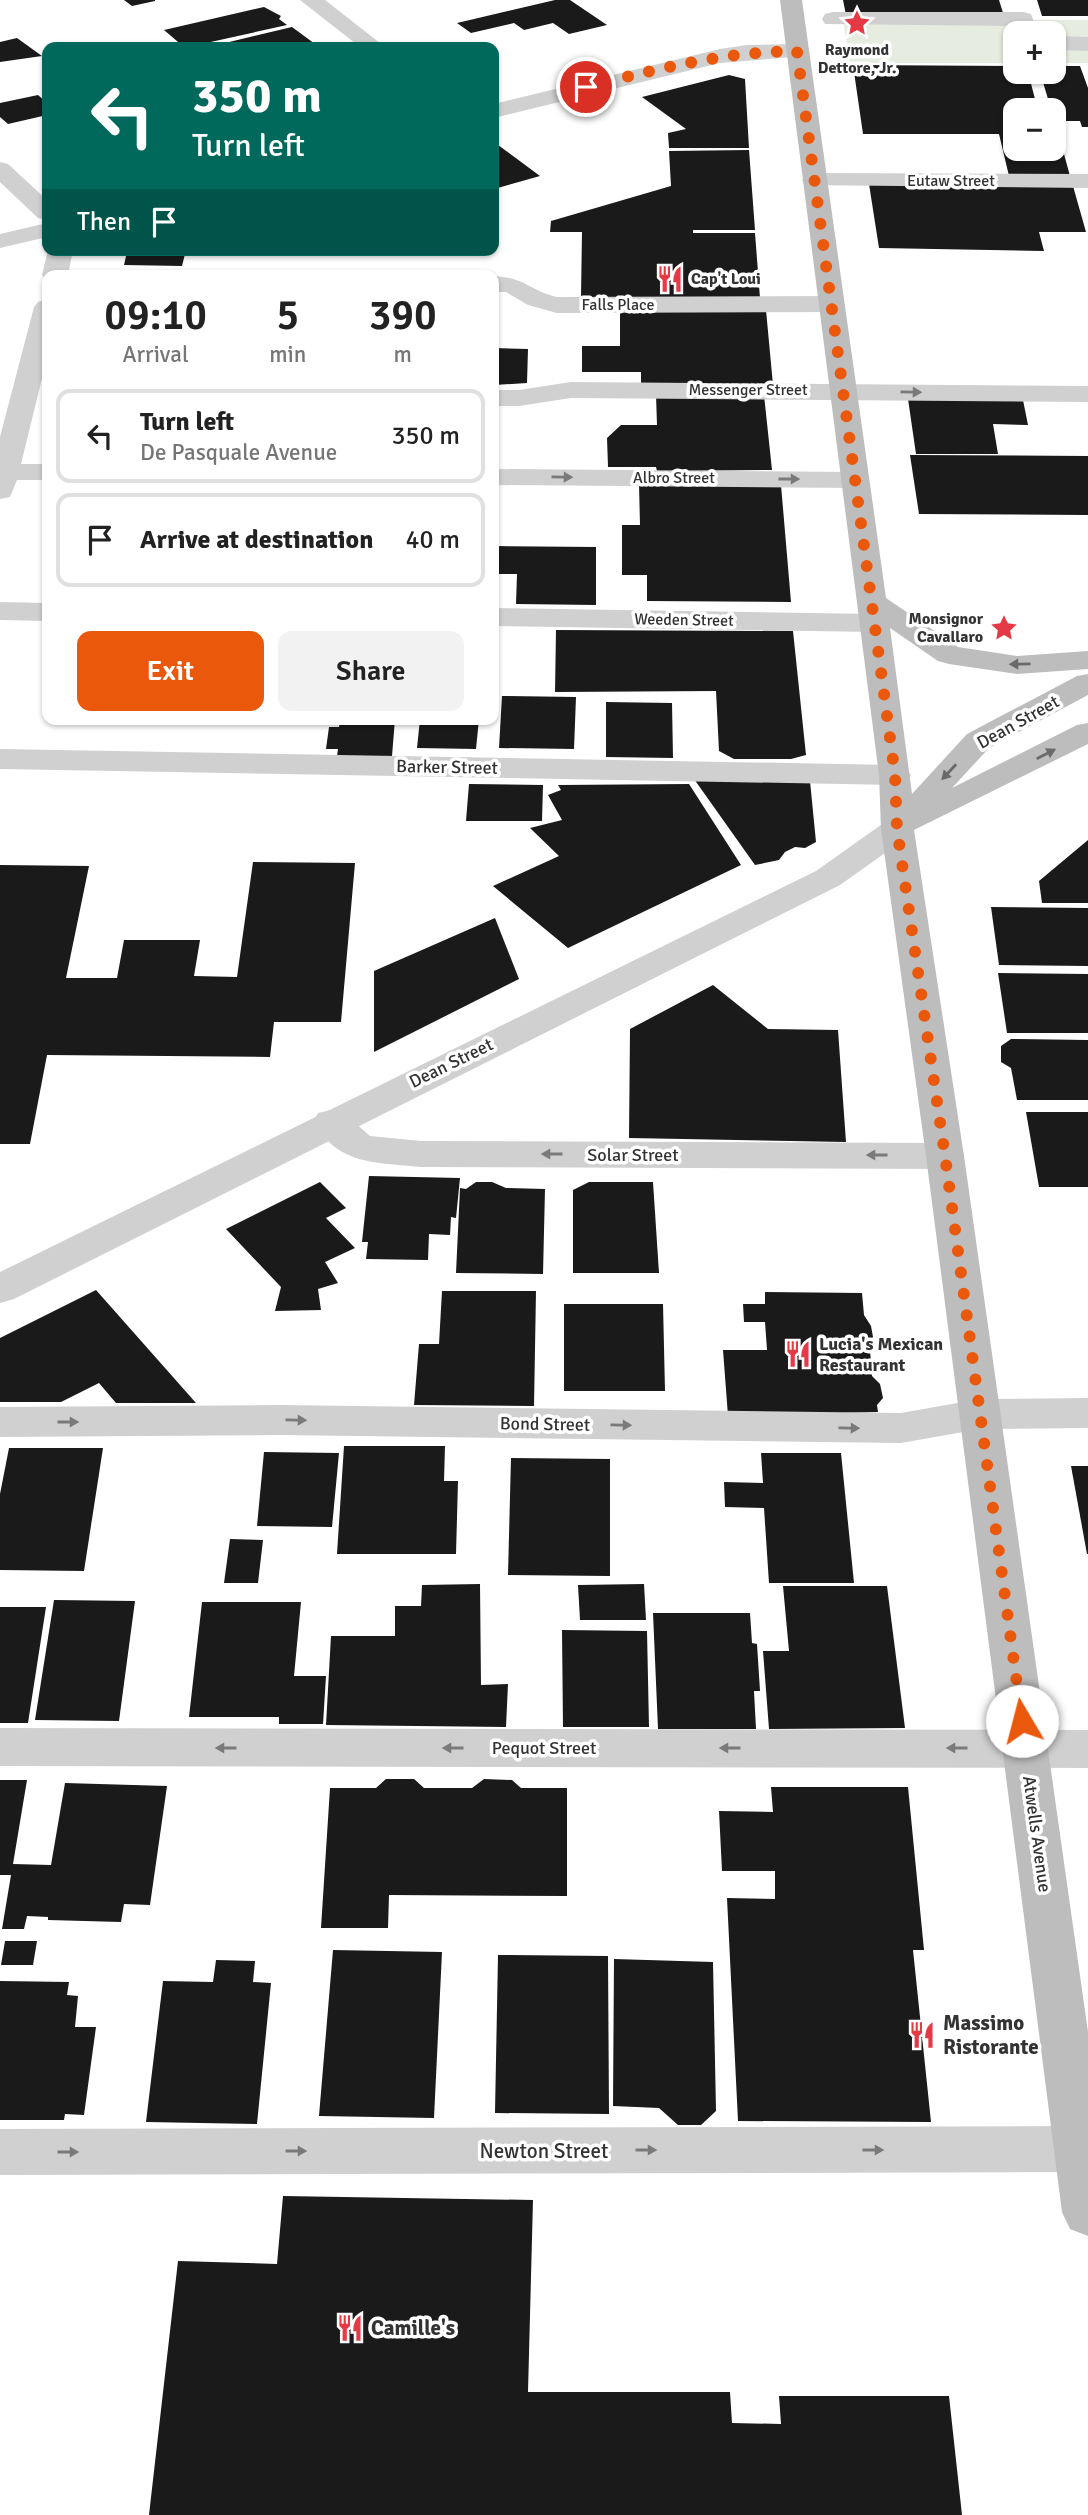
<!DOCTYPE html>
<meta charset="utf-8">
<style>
body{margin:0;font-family:Signika,sans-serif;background:#f2f2f2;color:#222;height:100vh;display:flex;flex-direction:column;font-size:26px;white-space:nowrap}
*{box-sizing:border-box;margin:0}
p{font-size:23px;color:#767676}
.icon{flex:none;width:38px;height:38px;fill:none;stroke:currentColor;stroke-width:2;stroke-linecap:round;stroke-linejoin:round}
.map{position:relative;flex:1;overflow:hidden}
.details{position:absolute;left:42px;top:270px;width:457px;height:455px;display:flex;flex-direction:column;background:#fff;border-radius:14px;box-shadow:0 2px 5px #0004}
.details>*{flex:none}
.hud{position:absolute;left:42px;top:42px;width:457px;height:214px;border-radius:14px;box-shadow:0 2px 5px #0004;background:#00695c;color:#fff;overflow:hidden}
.controls{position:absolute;left:1003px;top:21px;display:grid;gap:14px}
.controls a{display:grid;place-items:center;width:63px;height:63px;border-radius:14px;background:#fff;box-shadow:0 2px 5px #0004;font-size:35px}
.pin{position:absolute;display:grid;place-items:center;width:60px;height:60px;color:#fff;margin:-30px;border:4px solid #fff;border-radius:50%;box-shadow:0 2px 7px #0007}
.me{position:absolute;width:77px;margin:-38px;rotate:352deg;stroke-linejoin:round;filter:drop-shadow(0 0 5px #0008)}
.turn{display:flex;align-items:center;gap:24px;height:147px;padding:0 35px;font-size:32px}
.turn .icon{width:91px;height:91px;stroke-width:2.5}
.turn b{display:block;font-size:49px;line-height:60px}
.then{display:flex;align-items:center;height:66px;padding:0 35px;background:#0003;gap:14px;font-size:26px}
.eta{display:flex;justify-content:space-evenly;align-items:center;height:119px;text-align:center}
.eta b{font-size:42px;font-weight:600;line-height:49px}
.cta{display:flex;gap:14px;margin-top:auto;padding:14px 35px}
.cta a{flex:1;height:80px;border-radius:14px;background:#ea580c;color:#fff;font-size:28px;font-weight:600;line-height:80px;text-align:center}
.cta a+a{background:#f2f2f2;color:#222}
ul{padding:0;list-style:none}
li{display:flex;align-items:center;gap:21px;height:94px;margin:0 14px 10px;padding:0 21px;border:4px solid #e0e0e0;border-radius:14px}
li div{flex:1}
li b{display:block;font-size:26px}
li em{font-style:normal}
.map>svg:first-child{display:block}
</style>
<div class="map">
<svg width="1088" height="2515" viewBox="0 0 1088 2515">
<rect width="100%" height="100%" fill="#fff"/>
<path fill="#e6ecdf" d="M843,20H1088V63H1054V33H1015V63H850Z"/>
<g fill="#1a1a1a" fill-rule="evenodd">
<path d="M124,0H155V1L132,6Z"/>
<path d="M555,0H570L607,25L569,34L553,23L524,30L514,23L471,33L457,23Z"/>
<path d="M843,0H999L1004,16L846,15Z"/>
<path d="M1037,0H1088V16H1042Z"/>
<path d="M264,7L281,16L279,19L287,25L188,47H184L164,30Z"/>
<path d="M292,27L315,44L301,47H226L221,44Z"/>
<path d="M17,38L42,56L0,62V42Z"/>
<path d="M853,65L1015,66V72H1028L1035,99H1048L1040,72H1054V66H1080L1088,88V127H1082L1080,121H1055L1070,176H1009L999,134H863ZM1015,110H1054V149H1015Z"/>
<path d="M729,75L745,79L749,148H669L668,133L686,129L642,97Z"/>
<path d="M38,95L47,103V115L8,124L0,117V103Z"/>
<path d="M494,142L540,176L494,189Z"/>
<path d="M749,150L755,230H693V233H755L760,298L581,297L582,232H550L551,221L671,186L669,151Z"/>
<path d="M869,184L1073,186L1086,232H1039L1044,251L879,248Z"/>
<path d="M134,250H186L182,266L124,265L127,252Z"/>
<path d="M620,309L766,310L773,385H641V372H582V346H620Z"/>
<path d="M494,348L528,349L527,383L494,385Z"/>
<path d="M656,395H764L772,470L657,471L656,467H608L607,438L621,425H657Z"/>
<path d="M908,399L1023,400L1028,425L993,424L998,454H916Z"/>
<path d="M910,455L1088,456V515L919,514Z"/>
<path d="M639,484L781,485L791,602L647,601V575H622V525H640Z"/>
<path d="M494,546L596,547V605L516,604L517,574H494Z"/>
<path d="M556,630L793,631L806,755L791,759H734L719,751L716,691L555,692Z"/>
<path d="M502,696L576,697L574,749L499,748Z"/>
<path d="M606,702L672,703L673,758L606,757Z"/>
<path d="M340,719H395L392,756H337L338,749H326L329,727H339Z"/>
<path d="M420,719H479L476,749L417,748Z"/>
<path d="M694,779L810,781L816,842L805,848L795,847L785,852L779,860L755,865Z"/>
<path d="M469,784L543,785L542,821H466Z"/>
<path d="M689,784L741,865L568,948L493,886L559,856L530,828L562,820L548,795L561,790L558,785Z"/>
<path d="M1088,840V903H1042L1039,881Z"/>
<path d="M253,862L355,863L341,1022H274L270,1057L47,1055L30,1144H0V865L89,866L66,978H117L124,940H200L194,976L237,977Z"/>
<path d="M991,907L1088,908V966L999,965Z"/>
<path d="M495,918L519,979L374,1052V971Z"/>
<path d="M998,973L1088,974V1033H1007Z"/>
<path d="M713,985L768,1029L838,1030L846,1142L629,1138L630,1029Z"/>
<path d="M1011,1039L1088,1040V1100H1017L1011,1068L1001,1062V1046Z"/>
<path d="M1026,1112H1088V1187H1039Z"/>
<path d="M369,1176L460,1178L456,1218L451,1217L450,1235L429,1234L428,1260L366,1259L368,1242H362Z"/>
<path d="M320,1182L346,1208L326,1218L355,1248L325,1262L338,1283L318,1289L321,1310L275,1311L281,1287L226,1229Z"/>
<path d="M476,1182H492L506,1188L545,1189L543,1274L456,1273L460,1188L466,1189Z"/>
<path d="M589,1182H653L659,1273H573V1190Z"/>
<path d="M96,1290L196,1403H116L99,1383L61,1402H0V1338Z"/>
<path d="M442,1291H536L534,1406L414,1405L419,1344H439Z"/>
<path d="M765,1292L862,1293L864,1315L871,1326L873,1337L866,1349L870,1350L872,1376L880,1384L883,1398L877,1405L878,1412L728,1416L723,1350H767L765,1322H744L743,1304H765Z"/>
<path d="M564,1304H663L665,1391H564Z"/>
<path d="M344,1446H445L444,1481H458L456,1554H337Z"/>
<path d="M9,1448H103L84,1571L0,1570V1494Z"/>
<path d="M264,1452L339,1453L332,1527L257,1526Z"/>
<path d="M761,1453H841L854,1583H769L764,1508L725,1507L724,1482L763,1483Z"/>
<path d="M511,1458L610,1459V1576L508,1575Z"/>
<path d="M1071,1466H1088V1554H1087Z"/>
<path d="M230,1539L263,1540L258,1583H224Z"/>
<path d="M480,1584L481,1685L508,1684L506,1727L326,1725L331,1636H395V1606H421L422,1585Z"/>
<path d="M644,1584L646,1620H580L578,1585Z"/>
<path d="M783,1586H887L905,1728L769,1729L763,1651H789Z"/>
<path d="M54,1600L135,1601L119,1721L35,1720Z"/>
<path d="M202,1602H301L294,1676H326L323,1724H279V1717H189Z"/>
<path d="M0,1607H46L28,1723H0Z"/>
<path d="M653,1613H750L752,1643L757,1644L760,1691H754L756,1729H658Z"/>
<path d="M562,1630L647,1631L649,1727H563Z"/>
<path d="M386,1779H414L424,1788H472L484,1779L512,1780L521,1788H567V1896L389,1895L388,1928H321L330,1788H376Z"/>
<path d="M0,1780H27L13,1864L51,1865L65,1783L167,1786L150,1905L124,1904L121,1922L48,1920V1917L27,1916L24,1929H2L11,1875H0Z"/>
<path d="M771,1787H908L924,1950H913L931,2122L738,2121L727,1898L775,1899V1871H722L719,1811L773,1812Z"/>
<path d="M5,1941H37L33,1965H1Z"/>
<path d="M333,1950L442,1952L434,2118L319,2116Z"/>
<path d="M498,1955L608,1956L609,2114L495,2113Z"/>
<path d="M614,1959L713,1962L716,2111L701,2125H678L659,2108L613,2106Z"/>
<path d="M216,1960L255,1961L253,1982L271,1983L257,2124L146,2122L163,1981L213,1982Z"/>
<path d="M0,1981L69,1982L67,1995L78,1996L75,2027H96L84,2115L65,2114L64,2120H0Z"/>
<path d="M283,2196L533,2200L528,2392H730L732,2423L781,2424L779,2396H949L962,2515H149L178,2261L277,2264Z"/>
</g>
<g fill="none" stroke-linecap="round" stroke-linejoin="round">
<g fill="#d0d0d0" fill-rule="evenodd">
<path d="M814,173L1088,174V188L805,185L802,180L805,175Z"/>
<path d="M494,276C526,278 530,291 557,297L831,296L840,299L844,304L840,309L831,312L557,313L528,305L506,292H494Z"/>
</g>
<g fill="#d0d0d0" fill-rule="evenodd">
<path d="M833,12H1023L1031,14L1038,33H1016L1014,26L825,24L822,19L825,14Z"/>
<path d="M1054,36L1088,37V51L1054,50Z"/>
</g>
<g fill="#d0d0d0" fill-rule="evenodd">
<path d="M300,0H325L385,47H360Z"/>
<path d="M797,44L805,46L808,51L805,56L720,63L494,118V104L720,49L747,45Z"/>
<path d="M0,162L8,164L47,200V220L38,218L0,182Z"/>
<path d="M47,223V237L0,248V234Z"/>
<path d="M48,250H73L68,275H47L46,280L42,275Z"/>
<path d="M47,299V358L21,464H47V480H17L10,497L0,499V437L34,307L38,302Z"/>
<path d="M571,382L1088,386V402L571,398L519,406H494V390H519Z"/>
<path d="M494,469L854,472L864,474L868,480L864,486L854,488L494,485Z"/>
<path d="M0,602L47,603V621L0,620Z"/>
<path d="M494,608L874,614L885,617L889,623L885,629L874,632L494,626Z"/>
<path d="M0,749L895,765L906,768L911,775L906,782L895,785L0,769Z"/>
<path d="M331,1110L344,1113L370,1136L421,1141L945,1143L958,1147L964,1156L958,1165L945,1169L421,1167C375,1162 340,1166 313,1122L318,1113Z"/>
<path d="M1088,1398V1428L980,1429L901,1443L279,1435L0,1437V1407L279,1405L901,1413L980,1399Z"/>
<path d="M0,1728L1088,1730V1768L0,1766Z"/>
<path d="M1088,2126V2172L0,2175V2129Z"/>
</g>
<path fill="#d0d0d0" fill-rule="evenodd" d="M897,819L909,822L913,829L909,836L840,885L14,1299L0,1303V1272L816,871L885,822Z"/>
<path fill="#bdbdbd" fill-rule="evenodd" d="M780,0H802L886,598L958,647L1017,656L1088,651V669L1017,674L949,664L938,661L890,628L912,794L967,734L1077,676L1088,674V695L989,748L952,788L1077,725L1088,723V744L914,830L964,1156L1088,2032V2236L1070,2229L1062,2212L926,1156L881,829L879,775Z"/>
</g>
<defs><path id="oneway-solid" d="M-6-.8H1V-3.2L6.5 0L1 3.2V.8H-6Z" transform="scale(1.75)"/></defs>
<g fill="#7a7a7a">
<use href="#oneway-solid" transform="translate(911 392) rotate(1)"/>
<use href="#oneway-solid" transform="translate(562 477) rotate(1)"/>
<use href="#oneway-solid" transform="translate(789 479)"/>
<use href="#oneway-solid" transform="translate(552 1154) rotate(-180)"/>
<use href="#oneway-solid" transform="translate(877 1155) rotate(-180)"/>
<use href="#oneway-solid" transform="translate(296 1420) rotate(1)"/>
<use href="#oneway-solid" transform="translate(68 1422)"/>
<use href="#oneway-solid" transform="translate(621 1425) rotate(1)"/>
<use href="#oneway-solid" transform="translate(849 1428) rotate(1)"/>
<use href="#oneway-solid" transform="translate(226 1748) rotate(-180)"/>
<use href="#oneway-solid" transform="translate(453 1748) rotate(-180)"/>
<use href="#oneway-solid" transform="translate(730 1748) rotate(-180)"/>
<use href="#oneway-solid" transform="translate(957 1748) rotate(180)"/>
<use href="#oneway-solid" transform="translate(646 2150)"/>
<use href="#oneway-solid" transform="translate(873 2150)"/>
<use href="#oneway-solid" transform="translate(296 2151)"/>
<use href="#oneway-solid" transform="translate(68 2152)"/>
</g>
<g fill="#6a6a6a">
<use href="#oneway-solid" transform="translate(1020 664) rotate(179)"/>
<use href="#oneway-solid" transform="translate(1046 754) rotate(-27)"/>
<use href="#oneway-solid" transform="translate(949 772) rotate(133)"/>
</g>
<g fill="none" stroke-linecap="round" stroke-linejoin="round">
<path stroke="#ea580c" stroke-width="12" stroke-dasharray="0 21.6" d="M586,87C657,69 723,52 797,51L895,775L897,829L945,1156L1022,1721"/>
</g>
<defs>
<symbol id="sight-bare" viewBox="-9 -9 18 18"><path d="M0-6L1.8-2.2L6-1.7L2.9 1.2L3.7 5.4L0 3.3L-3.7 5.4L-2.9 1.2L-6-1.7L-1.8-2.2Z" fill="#e63946" stroke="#fff" stroke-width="2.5" paint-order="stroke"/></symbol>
<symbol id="restaurant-bare" viewBox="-9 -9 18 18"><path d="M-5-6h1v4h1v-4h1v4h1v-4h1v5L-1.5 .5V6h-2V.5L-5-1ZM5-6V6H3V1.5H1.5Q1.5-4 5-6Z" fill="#e63946" stroke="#fff" stroke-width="2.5" paint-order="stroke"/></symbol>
</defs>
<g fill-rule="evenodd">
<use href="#sight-bare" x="838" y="4" width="38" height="38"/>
<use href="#restaurant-bare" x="651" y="260" width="38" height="38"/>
<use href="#sight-bare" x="985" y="609" width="38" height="38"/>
<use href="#restaurant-bare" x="779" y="1335" width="38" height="38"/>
<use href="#restaurant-bare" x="903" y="2016" width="38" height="38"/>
<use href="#restaurant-bare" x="331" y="2309" width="38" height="38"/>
</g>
<g text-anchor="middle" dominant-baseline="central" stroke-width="7" stroke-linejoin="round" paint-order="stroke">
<g font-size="16" font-weight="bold" fill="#333" stroke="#fff">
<text x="857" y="50">Raymond<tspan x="857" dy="18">Dettore, Jr.</tspan></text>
<text x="691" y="279" text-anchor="start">Cap't Loui</text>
<text x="983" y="619" text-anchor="end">Monsignor<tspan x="983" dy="18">Cavallaro</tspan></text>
</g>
<g font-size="16" fill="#333" stroke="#fff">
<text x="951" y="181">Eutaw Street</text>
<text x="618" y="305">Falls Place</text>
<text x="748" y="390">Messenger Street</text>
<text x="674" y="478">Albro Street</text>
<text transform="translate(684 620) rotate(1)">Weeden Street</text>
</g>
<g font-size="18" fill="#333" stroke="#fff">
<text transform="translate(1018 722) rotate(-29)">Dean Street</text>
<text transform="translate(447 767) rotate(1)">Barker Street</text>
<text transform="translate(451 1063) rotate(-26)">Dean Street</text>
<text x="633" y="1155">Solar Street</text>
<text transform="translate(545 1424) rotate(1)">Bond Street</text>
<text x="544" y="1748">Pequot Street</text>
<text transform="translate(1037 1834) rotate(82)">Atwells Avenue</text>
</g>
<g font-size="18" font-weight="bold" fill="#333" stroke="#fff" text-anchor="start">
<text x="819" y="1344">Lucia's Mexican<tspan x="819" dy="21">Restaurant</tspan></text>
</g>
<g font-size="21" font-weight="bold" fill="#333" stroke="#fff" text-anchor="start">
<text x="943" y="2023">Massimo<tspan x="943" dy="24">Ristorante</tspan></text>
<text x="371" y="2328">Camille's</text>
</g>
<g font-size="21" fill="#333" stroke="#fff">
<text x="544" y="2151">Newton Street</text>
</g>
</g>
</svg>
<div class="controls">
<a>+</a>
<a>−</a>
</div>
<div class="pin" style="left:586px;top:87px;background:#d93025"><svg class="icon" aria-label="arrive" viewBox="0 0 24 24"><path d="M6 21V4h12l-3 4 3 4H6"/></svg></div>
<svg class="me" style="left:1022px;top:1721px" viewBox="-20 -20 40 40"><circle r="19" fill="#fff"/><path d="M0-13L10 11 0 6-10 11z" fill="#ea580c"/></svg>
<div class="hud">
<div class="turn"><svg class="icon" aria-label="left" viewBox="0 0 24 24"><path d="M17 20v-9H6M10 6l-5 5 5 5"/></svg><div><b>350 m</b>Turn left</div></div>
<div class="then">Then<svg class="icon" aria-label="arrive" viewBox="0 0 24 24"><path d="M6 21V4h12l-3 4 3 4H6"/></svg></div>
</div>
<section class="details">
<div class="eta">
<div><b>09:10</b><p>Arrival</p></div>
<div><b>5</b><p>min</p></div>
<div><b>390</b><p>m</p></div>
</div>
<ul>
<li><svg class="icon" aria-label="left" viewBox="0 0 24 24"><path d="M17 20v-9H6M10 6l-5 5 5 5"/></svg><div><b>Turn left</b><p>De Pasquale Avenue</p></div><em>350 m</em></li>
<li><svg class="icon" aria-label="arrive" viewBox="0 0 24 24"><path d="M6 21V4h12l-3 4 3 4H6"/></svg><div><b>Arrive at destination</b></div><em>40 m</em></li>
</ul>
<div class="cta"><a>Exit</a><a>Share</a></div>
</section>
</div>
